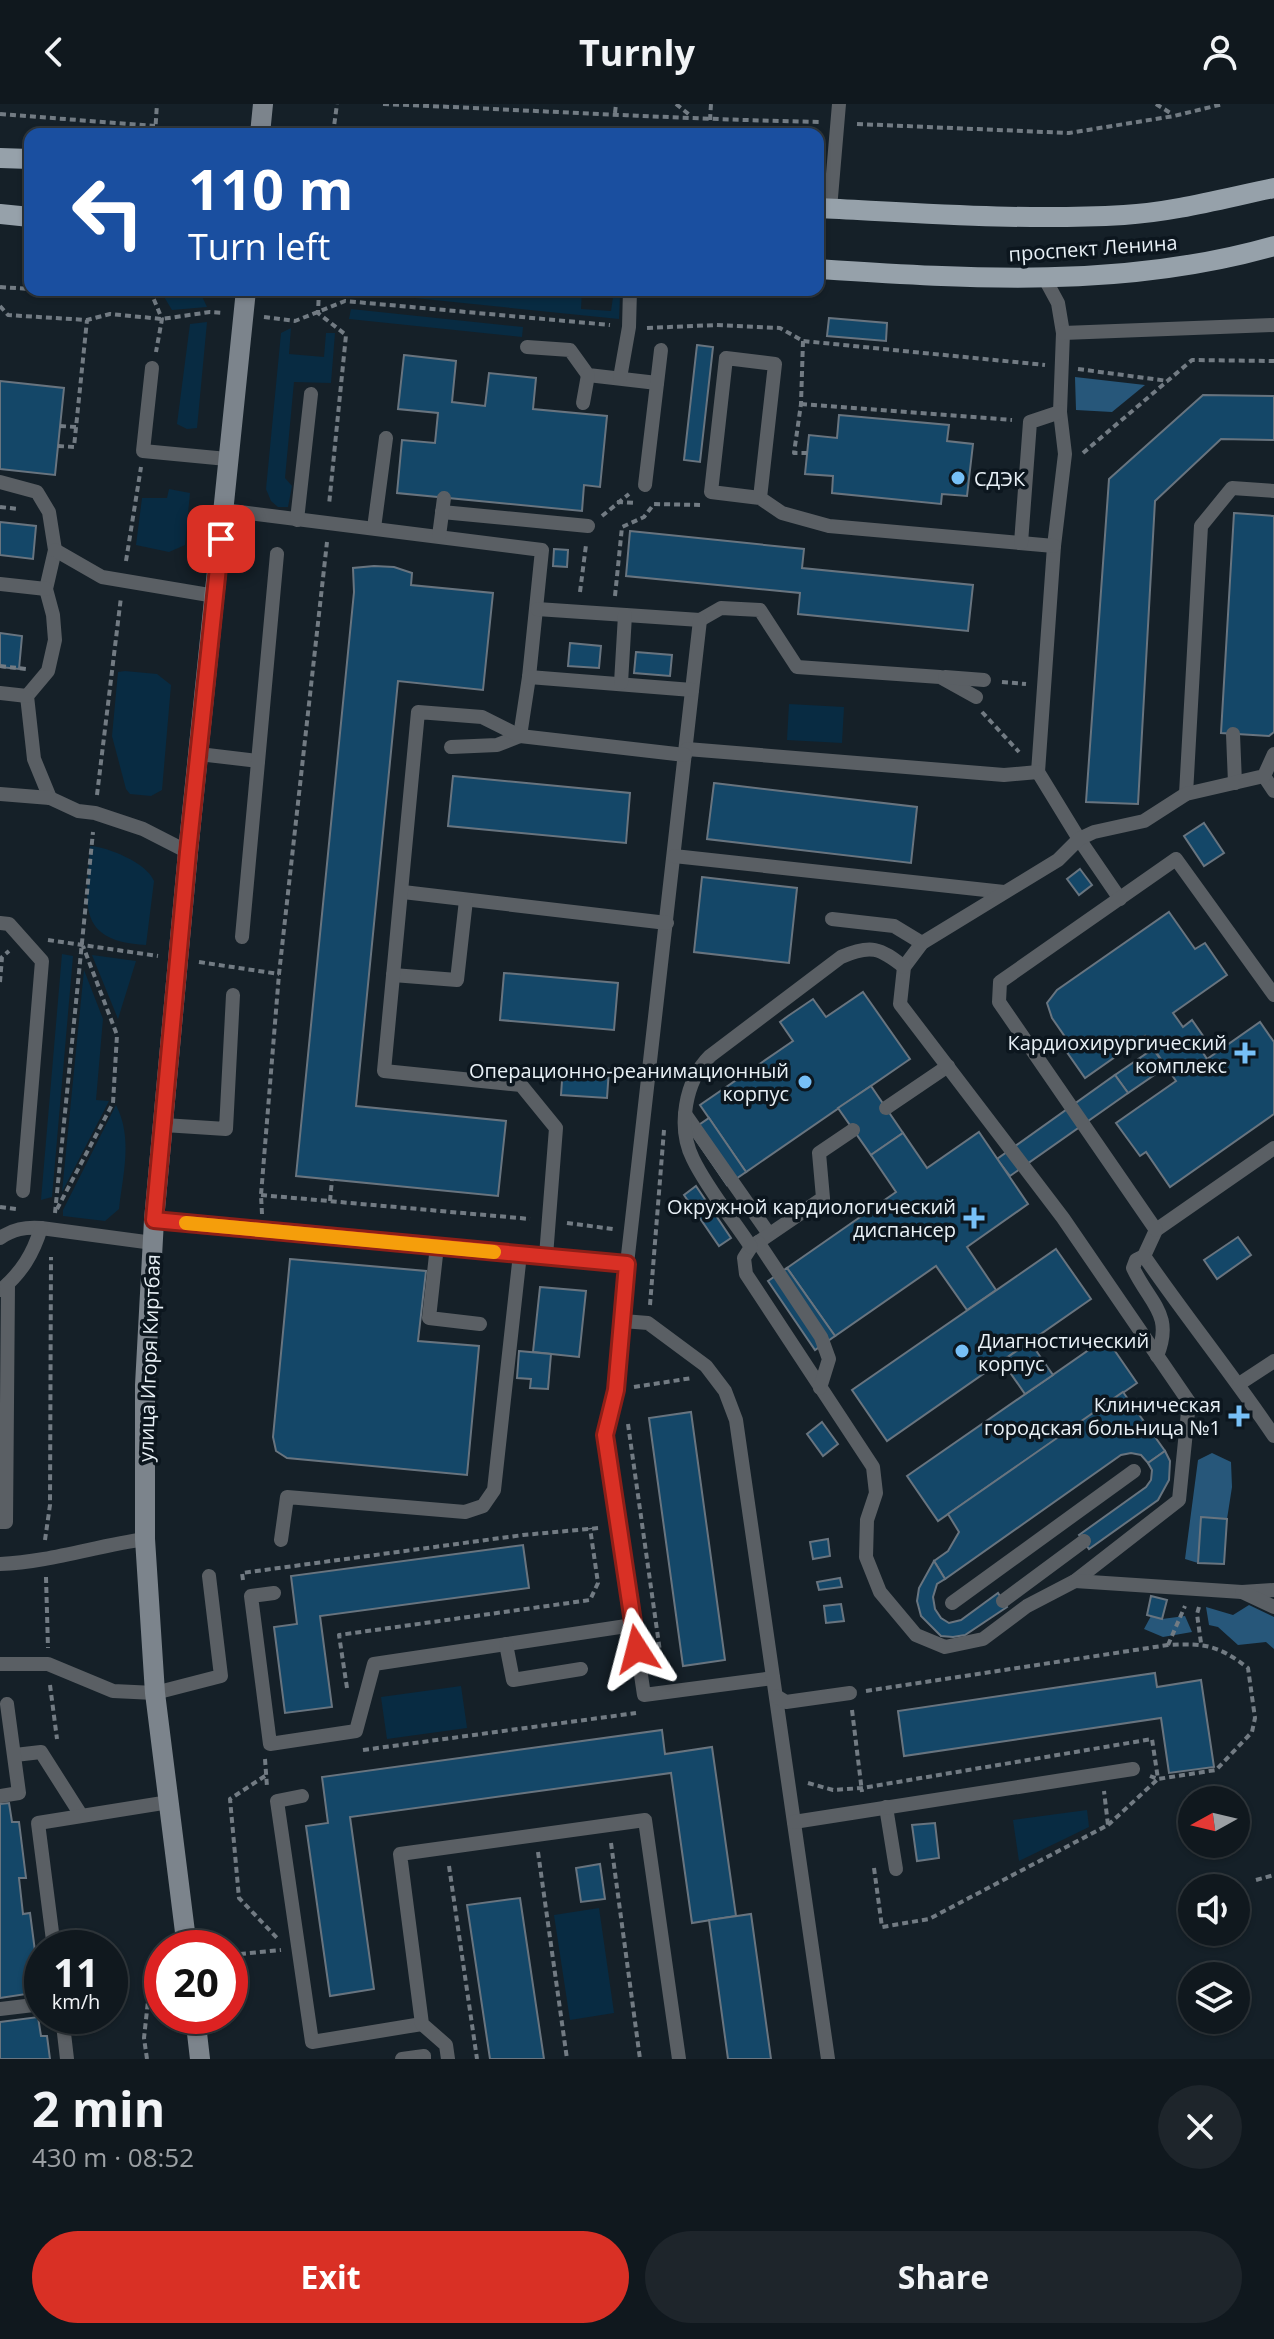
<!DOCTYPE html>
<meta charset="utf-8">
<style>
body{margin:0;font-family:"Open Sans",sans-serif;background:#1e252b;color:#f1f3f6;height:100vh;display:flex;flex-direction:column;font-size:30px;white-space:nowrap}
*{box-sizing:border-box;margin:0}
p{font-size:26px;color:#9ca0a4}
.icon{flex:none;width:44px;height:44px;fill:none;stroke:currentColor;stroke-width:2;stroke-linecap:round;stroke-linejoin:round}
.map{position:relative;height:1955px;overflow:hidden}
.details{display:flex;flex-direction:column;background:#10181e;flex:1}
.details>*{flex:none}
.top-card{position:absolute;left:24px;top:24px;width:800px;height:168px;border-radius:16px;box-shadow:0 2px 6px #0004,0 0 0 2px #30373c;background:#1a4fa0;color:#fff;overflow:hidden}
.needle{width:52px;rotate:262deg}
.tools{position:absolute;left:1178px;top:1682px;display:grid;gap:16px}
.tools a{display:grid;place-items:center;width:72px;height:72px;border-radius:50%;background:#10181e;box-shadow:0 2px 6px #0004,0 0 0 2px #30373c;font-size:40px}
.speed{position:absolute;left:24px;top:1826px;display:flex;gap:16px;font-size:40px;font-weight:700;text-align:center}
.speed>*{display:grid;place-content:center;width:104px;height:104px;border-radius:50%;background:#10181e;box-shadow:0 2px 6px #0004,0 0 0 2px #30373c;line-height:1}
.speed small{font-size:20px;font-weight:400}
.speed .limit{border:12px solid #d22;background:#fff;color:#111}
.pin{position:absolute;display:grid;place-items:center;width:68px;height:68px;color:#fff;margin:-34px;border-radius:16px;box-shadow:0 4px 12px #0006}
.me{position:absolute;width:88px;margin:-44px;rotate:351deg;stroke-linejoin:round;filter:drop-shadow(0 0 6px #0008)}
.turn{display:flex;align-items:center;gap:28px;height:168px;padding:0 32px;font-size:36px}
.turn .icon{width:104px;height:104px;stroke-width:2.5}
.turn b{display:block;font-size:56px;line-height:68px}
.round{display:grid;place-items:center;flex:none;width:84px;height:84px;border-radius:42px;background:#1e252b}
.headline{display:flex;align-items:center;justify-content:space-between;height:136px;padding:0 32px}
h1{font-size:48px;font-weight:700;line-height:60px}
.action{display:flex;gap:16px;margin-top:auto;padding:16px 32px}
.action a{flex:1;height:92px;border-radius:48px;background:#d93025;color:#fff;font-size:32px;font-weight:700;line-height:92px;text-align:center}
.action a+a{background:#1e252b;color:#f1f3f6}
header{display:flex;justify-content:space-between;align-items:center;height:104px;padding:0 32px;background:#10181e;font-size:36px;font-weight:700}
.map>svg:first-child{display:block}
</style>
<header><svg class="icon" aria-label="back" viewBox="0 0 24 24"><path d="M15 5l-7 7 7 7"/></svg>Turnly<svg class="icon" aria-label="person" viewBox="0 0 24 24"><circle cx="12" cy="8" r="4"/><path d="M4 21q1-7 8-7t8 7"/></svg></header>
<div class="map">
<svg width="1274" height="1955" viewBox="0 0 1274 1955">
<rect width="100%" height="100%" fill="#152028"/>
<g fill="#082b42">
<path d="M160,186H199L207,203L172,206Z"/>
<path d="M336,186H582L581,205L611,207L614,186L620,192L619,215Z"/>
<path d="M351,205L523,223L522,233L349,215Z"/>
<path d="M207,218L197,324L187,325L177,320L190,220Z"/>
<path d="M291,224L289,250L324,253L326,229H335L331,279L294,278L285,374L292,382L288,403H278L271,397L266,385L281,229Z"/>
<path d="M169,385L190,389L185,441L169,448L136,441L142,394H167Z"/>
<path d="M125,567L157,570L171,581L162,686L151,692L130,690L126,685L112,632L118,568Z"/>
<path d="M789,600L844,603L842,639L787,636Z"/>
<path d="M90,742C108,743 147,759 154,777L146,841C74,837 87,798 90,742Z"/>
<path d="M62,850L73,852L52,1093L41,1096Z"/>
<path d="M92,851L136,857L118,915Z"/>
<path d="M84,866L103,915L96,996L109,997L62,1088Z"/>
<path d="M116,1001C133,1034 123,1070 119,1105L105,1117L63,1112V1106Z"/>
<path d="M461,1582L467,1624L387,1635L381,1593Z"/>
<path d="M1087,1706L1089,1723L1019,1757L1013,1716Z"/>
<path d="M599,1804L614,1909L570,1916L554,1811Z"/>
</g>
<g fill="#27577a">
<path d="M1075,273L1145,281L1112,308L1076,306Z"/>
<path d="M1212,1349L1231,1358L1232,1383L1227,1415L1201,1414L1198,1459L1185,1455L1198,1356Z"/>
<path d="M1249,1501L1274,1513V1545L1266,1538L1238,1541L1218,1523L1209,1521L1206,1503L1233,1511Z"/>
<path d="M1151,1512L1162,1515L1185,1512L1192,1528L1163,1533L1144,1525Z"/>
</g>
<g fill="#144768" stroke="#68747f" stroke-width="2">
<path d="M829,214L887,219L886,237L827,232Z"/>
<path d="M697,241L713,243L700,358L684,356Z"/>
<path d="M404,251L456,257L452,298L485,302L489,269L536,274L533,305L607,312L600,383L584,381L582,407L397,389L402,336L435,339L438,309L398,305Z"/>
<path d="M0,277L64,284L55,371L0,365Z"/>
<path d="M1203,291L1274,292V336L1221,335L1155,397L1138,700L1086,698L1109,375Z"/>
<path d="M839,311L949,321L947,337L973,340L967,392L942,390L941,400L832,389L833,372L805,370L809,331L837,334Z"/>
<path d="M1234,409L1274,412V628L1269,632L1221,629Z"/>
<path d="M0,418L36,422L33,455L0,451Z"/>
<path d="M630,427L804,445L802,464L973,481L968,527L798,510L800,489L626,472Z"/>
<path d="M554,445L568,446L567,463L553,462Z"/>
<path d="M374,462L394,463L412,469L411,481L493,489L483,586L398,577L356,1002L506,1017L498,1092L296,1072L354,488L353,464Z"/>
<path d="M0,529L22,532L19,565L0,563Z"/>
<path d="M570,539L601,542L599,564L568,562Z"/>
<path d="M636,548L672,551L670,572L634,569Z"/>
<path d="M453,672L630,689L626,739L448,722Z"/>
<path d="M714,679L917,703L911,759L707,735Z"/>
<path d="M1204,719L1224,749L1204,762L1184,732Z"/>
<path d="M1080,765L1092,781L1079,791L1067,775Z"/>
<path d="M702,773L797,784L789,859L694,848Z"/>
<path d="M1169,808L1195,845L1205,839L1227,871L1173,909L1183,923L1192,916L1208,939L1200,944L1207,955L1260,918L1274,938V1010L1170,1083L1146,1048L1140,1052L1116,1019L1176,977L1145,932L1085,974L1064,944L1070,940L1052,914L1047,899L1057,886Z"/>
<path d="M504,869L618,879L614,926L500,916Z"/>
<path d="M863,888L910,955L746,1068L700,1001L793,937L780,918L788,912L813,895L826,913Z"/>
<path d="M1153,945L1166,963L1128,989L1115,971Z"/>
<path d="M563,962L609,965L607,994L561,991Z"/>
<path d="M1115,971L1128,989L1010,1072L997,1055Z"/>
<path d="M871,982L903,1029L871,1051L838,1004Z"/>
<path d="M709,1014L746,1068L727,1081L690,1027Z"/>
<path d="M979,1028L1028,1100L967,1143L996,1186L967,1206L936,1162L835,1232L787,1164L896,1088L871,1051L903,1029L927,1064Z"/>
<path d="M696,1082L731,1134L719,1142L684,1091Z"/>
<path d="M1238,1133L1251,1151L1217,1175L1204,1156Z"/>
<path d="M1056,1145L1091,1195L887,1337L852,1286Z"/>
<path d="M290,1155L426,1167L418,1237L479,1242L467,1371L287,1354L276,1347L273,1333Z"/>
<path d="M787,1164L835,1232L815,1246L768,1177Z"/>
<path d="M540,1183L586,1187L579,1253L533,1248Z"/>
<path d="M1106,1234L1137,1279L938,1417L907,1372Z"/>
<path d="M1030,1238L1053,1271L1025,1290L1002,1257Z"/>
<path d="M519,1247L551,1250L548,1285L530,1284L531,1275L517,1274Z"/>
<path d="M1123,1288L1165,1347L1148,1359L1141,1351L1131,1349L1121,1351L945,1475L934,1457L948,1447L959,1428L948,1410Z"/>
<path d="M691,1308L725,1556L683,1562L649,1314Z"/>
<path d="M822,1318L838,1340L823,1352L807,1330Z"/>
<path d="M1165,1347L1170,1357L1169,1376L1158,1396L1089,1445L1079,1431L1146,1383L1151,1376L1152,1366L1148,1359Z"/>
<path d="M1201,1413L1227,1415L1224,1460L1198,1459Z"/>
<path d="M828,1435L830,1452L813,1455L810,1438Z"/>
<path d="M523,1441L529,1484L320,1512L332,1603L285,1609L274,1523L297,1520L291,1472Z"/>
<path d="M934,1457L945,1475L937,1480L933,1493L935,1505L941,1514L949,1519L961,1516L998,1489L1007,1503L965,1531L953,1533L941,1532L921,1512L917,1497L919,1484Z"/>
<path d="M840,1474L842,1483L819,1486L817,1478Z"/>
<path d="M1151,1492L1167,1496L1162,1515L1147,1511Z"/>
<path d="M841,1500L844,1517L826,1519L824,1502Z"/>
<path d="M1155,1569L1157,1583L1201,1576L1214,1663L1169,1669L1161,1614L904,1652L898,1607Z"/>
<path d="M662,1626L665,1650L712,1643L736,1812L692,1819L671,1669L350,1713L374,1885L330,1892L306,1722L328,1719L322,1673Z"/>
<path d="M9,1699L12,1718H19L26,1774H19L23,1810L30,1809L38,1870L31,1871L33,1889L0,1894V1700Z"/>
<path d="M935,1719L939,1754L917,1757L912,1721Z"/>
<path d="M600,1760L605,1795L581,1798L576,1764Z"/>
<path d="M520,1794L544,1955H490L467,1801Z"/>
<path d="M751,1810L771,1955H728L709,1816Z"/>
<path d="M38,1913L41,1932H47L50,1955H0V1918Z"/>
</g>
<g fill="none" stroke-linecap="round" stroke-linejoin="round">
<g stroke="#727b83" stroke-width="4" stroke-dasharray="6 4" stroke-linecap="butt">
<path d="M383,0C529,6 674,15 820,18"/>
<path d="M676,0L691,12"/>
<path d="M1156,0L1172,10"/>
<path d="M615,9L616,0"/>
<path d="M0,10L155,22"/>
<path d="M710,16L711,0"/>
<path d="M857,20L1069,29L1174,12L1223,0"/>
<path d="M155,30L157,0"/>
<path d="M333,30L337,0"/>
<path d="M0,183L30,185"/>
<path d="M57,186H69"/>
<path d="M150,186L162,215L156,248"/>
<path d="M319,186L318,209L346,231L329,401"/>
<path d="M0,202L8,211L87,216L110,210L162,215L210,208L224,209"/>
<path d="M264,213L295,217L345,197L610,221"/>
<path d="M647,224L716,221L780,224L803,237L1045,261"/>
<path d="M803,237L801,300L794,349H807"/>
<path d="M1078,265L1168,277"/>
<path d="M801,300L1012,316"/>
<path d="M60,322L76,323"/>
<path d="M58,342L74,343L87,216"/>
<path d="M1083,349L1192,256L1274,257"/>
<path d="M617,398L636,399"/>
<path d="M0,403L19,405"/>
<path d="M602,412L629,390"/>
<path d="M126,457L141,363"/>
<path d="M580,488L586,441"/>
<path d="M615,492L622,423L644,413L654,400L700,401"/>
<path d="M0,562L26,565"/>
<path d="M1002,578L1026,580"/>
<path d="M982,608L1019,648"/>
<path d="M97,691L121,493"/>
<path d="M48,836L158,852"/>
<path d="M199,858L279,870"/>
<path d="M0,878L2,853L9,847"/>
<path d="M261,1091L530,1115"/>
<path d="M330,1097L332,1076"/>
<path d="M0,1103L16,1105"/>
<path d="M57,1105L113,999L117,931L83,842"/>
<path d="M55,1109L93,728"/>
<path d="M262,1110L261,1091L279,870L327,438"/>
<path d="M567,1119L613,1125"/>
<path d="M650,1201L664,1026"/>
<path d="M634,1283L692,1274"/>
<path d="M628,1320L663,1569"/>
<path d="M45,1436L50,1401L51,1153"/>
<path d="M46,1473L48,1544"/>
<path d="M243,1476L242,1469L523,1431L599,1424"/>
<path d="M1199,1503L1197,1510L1201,1539"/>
<path d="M1168,1541L1185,1502"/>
<path d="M50,1581L57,1635"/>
<path d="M347,1584L339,1531L590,1496L598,1479L590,1424"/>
<path d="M866,1587L1168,1541C1205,1539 1218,1541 1248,1564L1255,1614L1252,1628L1216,1666L1158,1675L1150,1672"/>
<path d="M852,1606L862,1688"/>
<path d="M363,1646L636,1609"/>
<path d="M265,1655L267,1683"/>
<path d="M265,1672L230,1695L239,1794L278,1835"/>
<path d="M808,1679L833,1686L862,1684L1152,1635L1158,1675"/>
<path d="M1108,1721L1158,1675"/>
<path d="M611,1739L640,1955"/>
<path d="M538,1748L567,1955"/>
<path d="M449,1762L477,1955"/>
<path d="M874,1764L882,1823L929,1815L1108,1721L1104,1687"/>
<path d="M1256,1776L1274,1771"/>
<path d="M230,1851L281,1846"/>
<path d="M147,1955L144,1934L152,1860L162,1858"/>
</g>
<g stroke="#5a5f64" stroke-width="14">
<path d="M830,105L839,0"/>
<path d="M1045,175L1058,199L1063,229L1060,308L1065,350L1054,442L1038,668L1079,735L1120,795"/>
<path d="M1063,229L1274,221"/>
<path d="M527,243L570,246L588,271L657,279"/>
<path d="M152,264L143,347L227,355"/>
<path d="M620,274L629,223L630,186"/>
<path d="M583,299L588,271"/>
<path d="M0,378L37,388L49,408L55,446L46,485L53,511L55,536L48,567L27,592L34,655L50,694"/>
<path d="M645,381L661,246"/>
<path d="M760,394L775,260L726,254L711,388L760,394L782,409L829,422L1054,442"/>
<path d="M224,406L542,446L529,573L520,632"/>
<path d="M442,408L588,422"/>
<path d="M297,416L311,290"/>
<path d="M374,424L386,334"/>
<path d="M439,432L444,394"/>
<path d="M1021,439L1030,318L1060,308"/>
<path d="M55,446L102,473L215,492"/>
<path d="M0,480L46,485"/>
<path d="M537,505L700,516L721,504L760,506L797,563L940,573L976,593"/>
<path d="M700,516L627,1160L616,1286L605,1331L644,1591L773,1574"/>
<path d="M529,573L692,586"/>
<path d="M945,573L984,576"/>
<path d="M621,579L625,511"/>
<path d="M0,589L27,592"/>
<path d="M1233,630L1235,679"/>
<path d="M451,643L497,641L520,632"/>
<path d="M687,645L1004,671L1038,668"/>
<path d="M199,650L258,657"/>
<path d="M1264,672L1274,687"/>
<path d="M0,690L50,694L78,707L95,709L143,725L188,748"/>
<path d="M1186,690L1201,422L1232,384L1274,387"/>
<path d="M674,752L1004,788"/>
<path d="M403,788L667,819"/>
<path d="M832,815L894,822L922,839"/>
<path d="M0,819L9,820L42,857L23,1087"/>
<path d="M242,833L277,450"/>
<path d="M393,871L457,876L466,796"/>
<path d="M886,1004L948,962"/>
<path d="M685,1010L769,1130"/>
<path d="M164,1021L226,1025L233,891"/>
<path d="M853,1026L819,1049L823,1094L751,1143L744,1154L746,1170L873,1363L876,1389L867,1416L866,1453L880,1488L916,1531L945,1543L983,1535L1027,1502L1075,1477L1179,1396L1189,1298L1063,1114L900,900L904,863L922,839L1058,756L1079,735L1094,728L1144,717L1186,690L1264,672L1274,650"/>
<path d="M1274,1044L1156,1126L1144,1152C1186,1213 1233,1271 1274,1332"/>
<path d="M154,1116L627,1160"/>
<path d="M1156,1126L999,898L1000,878L1176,755L1274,891"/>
<path d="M0,1134C13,1125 25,1123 41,1124L153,1139"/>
<path d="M758,1138L821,1233L829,1255L820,1284"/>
<path d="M437,1142L429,1214L480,1220"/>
<path d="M751,1143C732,1114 708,1086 693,1055C677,1023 685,977 710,952L841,853C871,840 880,844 904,863"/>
<path d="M546,1152L556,1024L521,981L384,967L418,608L482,613L520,632L685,651"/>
<path d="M1144,1152L1136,1156L1133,1164C1150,1200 1174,1210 1157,1252"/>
<path d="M1,1186C22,1168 33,1150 41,1124"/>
<path d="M623,1217L648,1219L706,1262L725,1287L736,1316L828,1955"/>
<path d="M1239,1280L1274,1257"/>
<path d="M0,1418H6L8,1180"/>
<path d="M281,1436L287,1393L465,1408L483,1402L494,1386L520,1150"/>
<path d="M0,1460C49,1458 96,1442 145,1435"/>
<path d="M1075,1477L1242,1488L1274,1486"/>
<path d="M1242,1488L1274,1503"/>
<path d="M274,1489L251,1492L270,1640L356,1627L374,1560L633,1521"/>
<path d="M1003,1497L1084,1437"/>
<path d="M952,1499L1134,1367"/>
<path d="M506,1540L513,1576L581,1565"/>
<path d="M0,1560H48L113,1587L155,1589L221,1572L209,1472"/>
<path d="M776,1592L786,1598L850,1589"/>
<path d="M15,1651L41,1648L81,1711"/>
<path d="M0,1692L19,1689L7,1600"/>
<path d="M302,1692L277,1697L312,1938L422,1920"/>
<path d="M886,1703L896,1765"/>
<path d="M794,1718L1133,1665"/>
<path d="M54,1844L38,1719L169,1698"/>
<path d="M0,1905L42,1900"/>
<path d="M62,1912L67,1955"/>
<path d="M402,1955L424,1952V1955"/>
<path d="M448,1955L446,1941L422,1920L400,1750L645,1716L679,1955"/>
</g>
<g stroke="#7c848c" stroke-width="20">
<path d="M260,30L263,0"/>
<path d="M187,1844L155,1589L145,1435V1281L154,1116L188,748L246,186"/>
<path d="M195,1912L200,1955"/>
</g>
<g stroke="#96a1aa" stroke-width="20">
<path d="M0,54L30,55"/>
<path d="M818,104C919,109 1022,117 1124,111C1174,108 1225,94 1274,84"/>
<path d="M0,110L30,113"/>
<path d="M818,165C972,175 1123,185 1274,142"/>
</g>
</g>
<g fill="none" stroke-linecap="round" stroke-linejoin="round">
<defs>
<path id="route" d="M221,435L188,748L154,1116L627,1160L616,1286L605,1331L637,1545"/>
</defs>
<use href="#route" stroke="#8d1f18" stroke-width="20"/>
<use href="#route" stroke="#d93025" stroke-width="14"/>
<path stroke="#f59e0b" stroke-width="14" d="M186,1119L494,1148"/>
</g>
<g fill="#77c0f7" stroke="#0c161e" stroke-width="3">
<circle cx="958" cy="374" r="8"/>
<path d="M1241 937h8v8h8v8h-8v8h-8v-8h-8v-8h8z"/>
<circle cx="805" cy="978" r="8"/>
<path d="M970 1102h8v8h8v8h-8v8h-8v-8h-8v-8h8z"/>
<circle cx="962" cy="1247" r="8"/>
<path d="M1235 1300h8v8h8v8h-8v8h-8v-8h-8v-8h8z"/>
</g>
<g text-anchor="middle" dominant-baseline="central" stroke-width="7" stroke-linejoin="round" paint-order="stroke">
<g font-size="20" fill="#e8f0f6" stroke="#0c161e">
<text transform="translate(1093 144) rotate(-4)">проспект Ленина</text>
<text transform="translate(149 1254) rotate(-88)">улица Игоря Киртбая</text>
</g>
<g font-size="20" fill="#e8f0f6" stroke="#0c161e" text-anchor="end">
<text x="974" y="374" text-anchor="start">СДЭК</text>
<text x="1227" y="938">Кардиохирургический<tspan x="1227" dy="23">комплекс</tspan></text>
<text x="789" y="966">Операционно-реанимационный<tspan x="789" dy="23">корпус</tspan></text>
<text x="956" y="1102">Окружной кардиологический<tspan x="956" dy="23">диспансер</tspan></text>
<text x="978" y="1236" text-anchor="start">Диагностический<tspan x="978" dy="23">корпус</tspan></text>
<text x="1221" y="1300">Клиническая<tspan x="1221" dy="23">городская больница №1</tspan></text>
</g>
</g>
</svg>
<div class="tools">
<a><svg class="needle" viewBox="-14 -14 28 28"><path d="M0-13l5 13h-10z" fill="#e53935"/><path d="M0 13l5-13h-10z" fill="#9ca0a4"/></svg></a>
<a><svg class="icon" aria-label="sound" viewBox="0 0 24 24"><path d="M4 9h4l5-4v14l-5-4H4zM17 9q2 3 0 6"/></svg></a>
<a><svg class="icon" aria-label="layers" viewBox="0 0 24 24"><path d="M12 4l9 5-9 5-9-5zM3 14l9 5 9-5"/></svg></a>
</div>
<div class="speed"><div>11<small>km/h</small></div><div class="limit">20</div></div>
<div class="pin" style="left:221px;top:435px;background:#d93025"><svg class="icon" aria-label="arrive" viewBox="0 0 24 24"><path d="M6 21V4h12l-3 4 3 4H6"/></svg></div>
<svg class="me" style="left:637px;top:1545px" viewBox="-20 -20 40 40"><path d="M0-17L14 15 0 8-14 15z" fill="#d93025" stroke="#fff" stroke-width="4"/></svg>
<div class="top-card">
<div class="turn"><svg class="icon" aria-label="left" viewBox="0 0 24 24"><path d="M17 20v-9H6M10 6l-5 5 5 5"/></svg><div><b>110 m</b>Turn left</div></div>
</div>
</div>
<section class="details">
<div class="headline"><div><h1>2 min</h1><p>430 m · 08:52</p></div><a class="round"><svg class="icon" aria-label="close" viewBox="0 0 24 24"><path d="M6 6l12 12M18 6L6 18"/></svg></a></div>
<div class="action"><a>Exit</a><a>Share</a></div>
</section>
